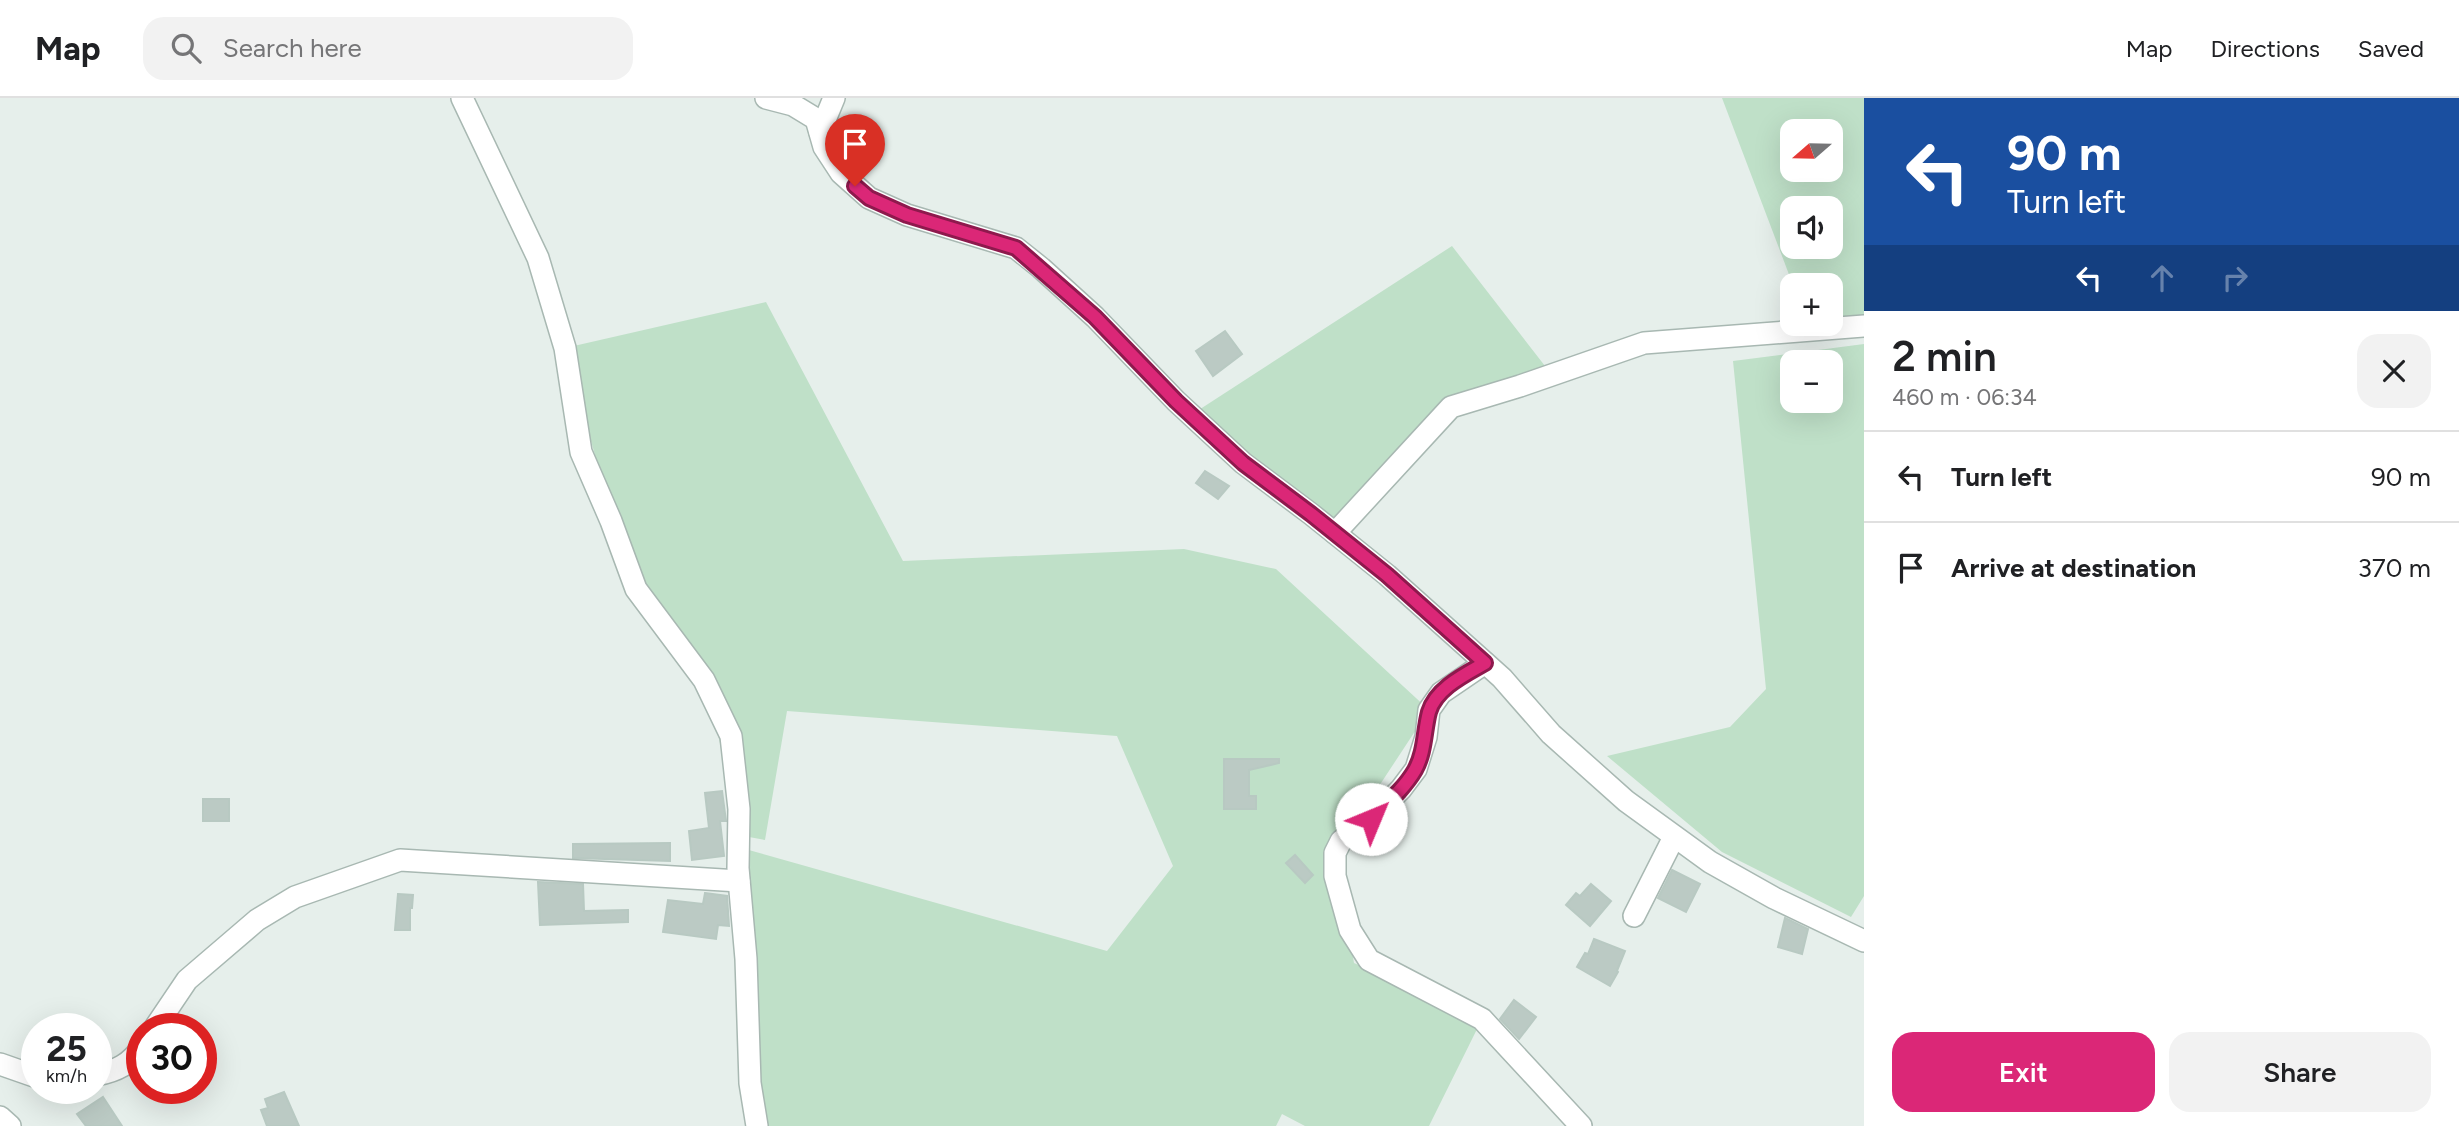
<!DOCTYPE html>
<meta charset="utf-8">
<style>
body{margin:0;font-family:Figtree,sans-serif;background:#f2f2f2;color:#202124;height:100vh;display:flex;flex-direction:column;font-size:26px;white-space:nowrap}
*{box-sizing:border-box;margin:0}
p{font-size:23px;color:#757577}
.icon{flex:none;width:38px;height:38px;fill:none;stroke:currentColor;stroke-width:2;stroke-linecap:round;stroke-linejoin:round}
.map{position:relative;flex:1;overflow:hidden}
.sheet{display:flex;flex-direction:column;background:#fff;width:595px}
.sheet>*{flex:none}
.banner{background:#1a4fa0;color:#fff;overflow:hidden}
.needle{width:46px;rotate:250deg}
.fabs{position:absolute;left:1780px;top:21px;display:grid;gap:14px}
.fabs a{display:grid;place-items:center;width:63px;height:63px;border-radius:14px;background:#fff;box-shadow:0 7px 28px #0002;font-size:35px}
.speed{position:absolute;left:21px;top:915px;display:flex;gap:14px;font-size:35px;font-weight:700;text-align:center}
.speed>*{display:grid;place-content:center;width:91px;height:91px;border-radius:50%;background:#fff;box-shadow:0 7px 28px #0002;line-height:1}
.speed small{font-size:18px;font-weight:400}
.speed .limit{border:10px solid #d22;background:#fff;color:#111}
.pin{position:absolute;display:grid;place-items:center;width:60px;height:60px;color:#fff;margin:-72px -30px;border-radius:50% 50% 50% 0;rotate:-45deg;box-shadow:0 0 7px #0007}
.pin .icon{rotate:45deg}
.me{position:absolute;width:77px;margin:-38px;rotate:45deg;stroke-linejoin:round;filter:drop-shadow(0 0 5px #0008)}
.turn{display:flex;align-items:center;gap:24px;height:147px;padding:0 28px;font-size:32px}
.turn .icon{width:91px;height:91px;stroke-width:2.5}
.turn b{display:block;font-size:49px;line-height:60px}
.lanes{display:flex;align-items:center;height:66px;padding:0 28px;background:#0003;justify-content:center;gap:35px;direction:ltr}
.lanes .off{opacity:.35}
.round{display:grid;place-items:center;flex:none;width:74px;height:74px;border-radius:21px;background:#f2f2f2}
.overview{display:flex;align-items:center;justify-content:space-between;height:119px;padding:0 28px}
h1{font-size:42px;font-weight:600;line-height:52px}
.button{display:flex;gap:14px;margin-top:auto;padding:14px 28px}
.button a{flex:1;height:80px;border-radius:21px;background:#db2777;color:#fff;font-size:28px;font-weight:600;line-height:80px;text-align:center}
.button a+a{background:#f2f2f2;color:#202124}
ul{padding:0;list-style:none}
li{display:flex;align-items:center;gap:21px;height:91px;padding:0 28px;border-top:2px solid #e0e0e0}
li div{flex:1}
li b{display:block;font-size:26px}
li em{font-style:normal}
header{display:flex;align-items:center;gap:42px;box-sizing:border-box;height:98px;padding:0 35px;background:#fff;border-bottom:2px solid #e0e0e0}
header strong{font-size:33px}
nav{display:flex;gap:38px;margin-inline-start:auto;font-size:24px}
.search{width:490px;height:63px;background:#f2f2f2;display:flex;align-items:center;gap:18px;box-sizing:border-box;padding:0 24px;border-radius:21px;color:#757577;font-size:26px}
main{display:flex;flex:1;min-height:0}
.map>svg:first-child{display:block}
</style>
<header>
<strong>Map</strong>
<div class="search"><svg class="icon" aria-label="search" viewBox="0 0 24 24"><circle cx="10" cy="10" r="6"/><path d="M15 15l6 6"/></svg>Search here</div>
<nav><a>Map</a><a>Directions</a><a>Saved</a></nav>
</header>
<main>
<div class="map">
<svg width="1864" height="1028" viewBox="0 0 1864 1028">
<rect width="100%" height="100%" fill="#e6efeb"/>
<g fill="#bfe0c8" fill-rule="evenodd">
<path d="M1722,0H1864V226H1830V187H1793ZM1792,33H1830V72H1792ZM1792,110H1830V149H1792Z"/>
<path d="M1452,148L1552,277L1451,309L1335,435L1191,317Z"/>
<path d="M766,204L903,463L1184,451L1276,471L1429,612L1335,755L1354,865L1482,921L1429,1028H1305L1282,1016L1276,1028H762L738,749L1107,853L1173,768L1117,638L787,613L765,742L738,737L710,595L623,457L565,250Z"/>
<path d="M1864,246V798L1851,819L1722,754L1607,658L1730,629L1766,591L1733,263ZM1792,264H1830V303H1792Z"/>
</g>
<g fill="#bbcac4" stroke="#b8c9c2" stroke-width="2">
<path d="M1225,233L1242,256L1213,278L1196,253Z"/>
<path d="M1205,373L1229,388L1218,401L1196,385Z"/>
<path d="M1224,661H1279V665L1249,672V698H1256V711H1224Z"/>
<path d="M722,693L726,723H720L724,758L692,762L689,733L709,730L705,695Z"/>
<rect x="203" y="701" width="26" height="22"/>
<path d="M670,745V763L573,760V746Z"/>
<path d="M1295,757L1313,777L1305,785L1286,765Z"/>
<path d="M1672,772L1700,786L1686,814L1658,800Z"/>
<path d="M538,784L583,786L584,813L628,812V824L540,827Z"/>
<path d="M1591,786L1611,803L1590,828L1566,807L1576,795L1580,798Z"/>
<path d="M705,795L727,798L729,828L718,827L716,841L663,834L668,802L703,806Z"/>
<path d="M398,796L413,797L412,810H410V832H395Z"/>
<path d="M1785,820L1808,831L1802,856L1778,849Z"/>
<path d="M1594,841L1625,853L1617,873L1618,874L1610,888L1577,869L1585,855L1588,856Z"/>
<path d="M1514,902L1536,919L1519,941L1500,921Z"/>
<path d="M284,994L299,1028H267L261,1012L268,1010L265,1001Z"/>
<path d="M103,999L122,1028H86L77,1016Z"/>
</g>
<g fill="none" stroke-linecap="round" stroke-linejoin="round">
<defs>
<g id="minor">
<path d="M462,0L538,160L565,250L581,354L611,423L636,491L704,582L731,638L739,711L738,770L746,861L750,985L757,1028"/>
<path d="M766,0L793,7L816,21L824,49L841,75L869,100L907,117L1016,150L1041,170L1095,219L1176,303L1243,365L1311,416L1387,477L1502,580L1551,636L1626,703L1710,764L1774,800L1864,843"/>
<path d="M820,34L834,0"/>
<path d="M1335,435L1451,309L1520,288L1644,245L1864,228"/>
<path d="M1485,565L1441,595L1429,612L1426,639L1416,671L1401,691L1371,721L1341,743L1335,755V778L1350,832L1369,862L1482,921L1581,1028"/>
<path d="M1634,818L1674,739"/>
<path d="M154,931L187,882L257,822L295,799L400,762L739,783"/>
<path d="M0,966L37,979"/>
<path d="M96,977C117,973 130,966 142,949"/>
<path d="M0,1019L10,1028"/>
</g>
</defs>
<use href="#minor" stroke="#a8b8b2" stroke-width="24"/>
<use href="#minor" stroke="#fff" stroke-width="21"/>
</g>
<g fill="none" stroke-linecap="round" stroke-linejoin="round">
<defs>
<path id="route" d="M855,88L869,100L907,117L1016,150L1095,219L1176,303L1243,365L1311,416L1387,477L1485,565C1466,576 1436,590 1429,614C1424,633 1425,654 1415,672C1404,691 1386,706 1371,721"/>
</defs>
<use href="#route" stroke="#8e194d" stroke-width="18"/>
<use href="#route" stroke="#db2777" stroke-width="12"/>
</g>
</svg>
<div class="fabs">
<a><svg class="needle" viewBox="-14 -14 28 28"><path d="M0-13l5 13h-10z" fill="#e53935"/><path d="M0 13l5-13h-10z" fill="#757577"/></svg></a>
<a><svg class="icon" aria-label="sound" viewBox="0 0 24 24"><path d="M4 9h4l5-4v14l-5-4H4zM17 9q2 3 0 6"/></svg></a>
<a>+</a>
<a>−</a>
</div>
<div class="speed"><div>25<small>km/h</small></div><div class="limit">30</div></div>
<div class="pin" style="left:855px;top:88px;background:#d93025"><svg class="icon" aria-label="arrive" viewBox="0 0 24 24"><path d="M6 21V4h12l-3 4 3 4H6"/></svg></div>
<svg class="me" style="left:1371px;top:721px" viewBox="-20 -20 40 40"><circle r="19" fill="#fff"/><path d="M0-13L10 11 0 6-10 11z" fill="#db2777"/></svg>
</div>
<section class="sheet">
<div class="banner">
<div class="turn"><svg class="icon" aria-label="left" viewBox="0 0 24 24"><path d="M17 20v-9H6M10 6l-5 5 5 5"/></svg><div><b>90 m</b>Turn left</div></div>
<div class="lanes"><svg class="icon" aria-label="left" viewBox="0 0 24 24"><path d="M17 20v-9H6M10 6l-5 5 5 5"/></svg><svg class="icon off" aria-label="ahead" viewBox="0 0 24 24"><path d="M12 20V5M6 11l6-6 6 6"/></svg><svg class="icon off" aria-label="right" viewBox="0 0 24 24"><path d="M7 20v-9h11M14 6l5 5-5 5"/></svg></div>
</div>
<div class="overview"><div><h1>2 min</h1><p>460 m · 06:34</p></div><a class="round"><svg class="icon" aria-label="close" viewBox="0 0 24 24"><path d="M6 6l12 12M18 6L6 18"/></svg></a></div>
<ul>
<li><svg class="icon" aria-label="left" viewBox="0 0 24 24"><path d="M17 20v-9H6M10 6l-5 5 5 5"/></svg><div><b>Turn left</b></div><em>90 m</em></li>
<li><svg class="icon" aria-label="arrive" viewBox="0 0 24 24"><path d="M6 21V4h12l-3 4 3 4H6"/></svg><div><b>Arrive at destination</b></div><em>370 m</em></li>
</ul>
<div class="button"><a>Exit</a><a>Share</a></div>
</section>
</main>
